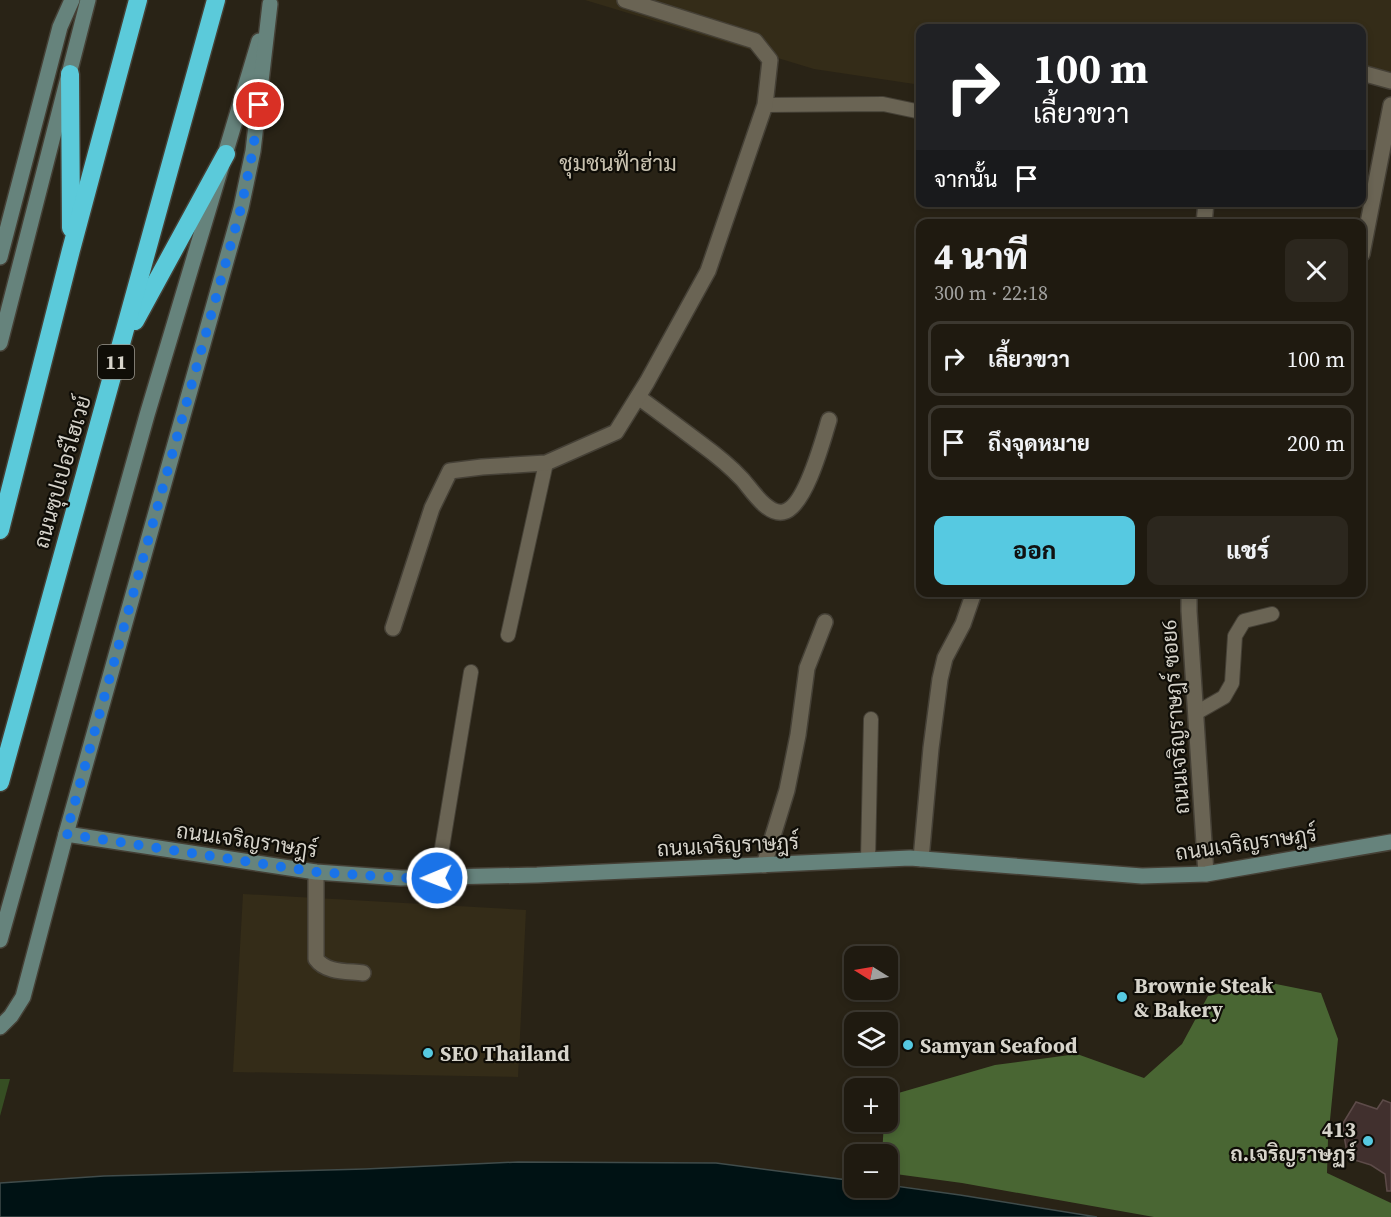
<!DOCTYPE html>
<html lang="th">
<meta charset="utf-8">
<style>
body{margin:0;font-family:"Source Serif 4",Sarabun,serif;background:#2c271e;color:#f1f3f6;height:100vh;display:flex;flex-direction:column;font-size:22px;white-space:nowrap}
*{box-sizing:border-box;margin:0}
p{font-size:20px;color:#a1a19f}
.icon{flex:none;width:33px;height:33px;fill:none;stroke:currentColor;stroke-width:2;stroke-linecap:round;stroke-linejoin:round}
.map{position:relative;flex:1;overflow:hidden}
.sheet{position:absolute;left:916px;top:219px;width:450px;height:378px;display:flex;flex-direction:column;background:#1f1a10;border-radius:12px;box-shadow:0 3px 9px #0003,0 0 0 2px #3c3830}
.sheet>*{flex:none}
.top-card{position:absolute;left:916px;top:24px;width:450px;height:183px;border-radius:12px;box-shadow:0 3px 9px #0003,0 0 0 2px #3c3830;background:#202124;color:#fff;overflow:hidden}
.needle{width:39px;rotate:281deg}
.fabs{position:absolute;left:844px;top:946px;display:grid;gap:12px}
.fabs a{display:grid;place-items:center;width:54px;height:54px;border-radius:12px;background:#1f1a10;box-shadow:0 3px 9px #0003,0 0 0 2px #3c3830;font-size:30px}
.pin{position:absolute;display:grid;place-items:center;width:51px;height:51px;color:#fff;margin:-26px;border:3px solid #fff;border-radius:50%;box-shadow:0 2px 6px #0007}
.me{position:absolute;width:66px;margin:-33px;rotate:269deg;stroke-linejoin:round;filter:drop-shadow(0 0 4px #0008)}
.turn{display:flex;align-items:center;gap:21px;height:126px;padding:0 18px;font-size:27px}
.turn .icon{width:78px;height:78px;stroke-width:2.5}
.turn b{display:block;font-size:42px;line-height:51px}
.then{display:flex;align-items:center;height:57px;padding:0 18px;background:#0003;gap:12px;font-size:22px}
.round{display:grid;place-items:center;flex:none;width:63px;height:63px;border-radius:12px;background:#2c271e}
.headline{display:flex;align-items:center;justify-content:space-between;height:102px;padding:0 18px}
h1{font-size:36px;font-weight:800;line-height:45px}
.primary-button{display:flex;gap:12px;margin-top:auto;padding:12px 18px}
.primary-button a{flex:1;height:69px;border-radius:12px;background:#56c9e1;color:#111;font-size:24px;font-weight:800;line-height:69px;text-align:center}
.primary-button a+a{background:#2c271e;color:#f1f3f6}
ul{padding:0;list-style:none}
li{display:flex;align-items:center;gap:18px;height:75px;margin:0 12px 9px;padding:0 6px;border:3px solid #3c3830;border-radius:12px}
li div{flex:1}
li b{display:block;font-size:22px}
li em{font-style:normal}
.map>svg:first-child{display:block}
</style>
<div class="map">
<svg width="1391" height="1217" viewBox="0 0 1391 1217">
<rect width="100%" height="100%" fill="#292316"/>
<g fill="#342c18">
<path d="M585,0H1391V79L1362,83V28H921V85L814,69Z"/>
<path d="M243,894L526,910L518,1077L233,1072Z"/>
</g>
<path fill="#364e23" d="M0,1079H10L0,1116Z"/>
<path fill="#496633" d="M1271,983L1321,993L1338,1039L1328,1140L1327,1173L1391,1203V1217H1154L962,1183L888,1173V1155H882L884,1122H888V1096L995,1065L1077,1054L1144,1078L1182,1044L1208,996Z"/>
<path fill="#001214" stroke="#404c4b" stroke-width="1.5" d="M518,1162L716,1163L855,1181V1188H888V1185L960,1195L1097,1217H0V1183L104,1176L365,1169Z"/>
<path fill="#41302e" stroke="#5d4b49" stroke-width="1.5" d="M1383,1100L1391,1103V1191H1387L1385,1174L1371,1165L1348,1158L1342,1125L1356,1102L1377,1109Z"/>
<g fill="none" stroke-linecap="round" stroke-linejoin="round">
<defs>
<g id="lane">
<path d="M765,105L883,104L921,112"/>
<path d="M508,635L546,463"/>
<path d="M1196,713L1224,697L1232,683L1235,636L1244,621L1272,614"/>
<path d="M868,860L871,719"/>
<path d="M437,878L471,672"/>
</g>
<g id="street">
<path d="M1362,73L1391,81"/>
<path d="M1204,224L1206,202"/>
<path d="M1362,254L1391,105"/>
<path d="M638,397C659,412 680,428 700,443C715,454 730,466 742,479C751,489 767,515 783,512C805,508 823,440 829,420"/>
<path d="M1189,592V611L1206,874"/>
<path d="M393,628L432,508L450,471L482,467L546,463L616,432L647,382L708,271L765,105L770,60L755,41L625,0"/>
<path d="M921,859L931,748L940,679L945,658L963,624L973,595"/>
<path d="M764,865L787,790L798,735L807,668L825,622"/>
<path d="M316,872V959C326,973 347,971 363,973"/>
</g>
<g id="secondary">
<path d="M0,257L60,27L72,0"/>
<path d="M0,343L88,0"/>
<path d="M66,834L316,872L401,878L537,875L910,858L1142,876L1206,874L1391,842"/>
<path d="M0,940L147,415L259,41"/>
<path d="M0,1027L11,1016L23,997L66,834L241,208L253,151L270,4"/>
</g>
<g id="highway">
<path d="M70,74L71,228"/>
<path d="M135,321L226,154"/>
<path d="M0,530L71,250L138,0"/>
<path d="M0,782L216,0"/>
</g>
</defs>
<use href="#lane" stroke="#454036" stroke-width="16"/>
<use href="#street" stroke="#454036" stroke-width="18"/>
<use href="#secondary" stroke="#454036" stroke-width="18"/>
<use href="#highway" stroke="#454036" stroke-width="21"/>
<use href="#lane" stroke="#6a6454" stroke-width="14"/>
<use href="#street" stroke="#6a6454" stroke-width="15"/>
<use href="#secondary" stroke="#66837c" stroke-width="15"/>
<use href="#highway" stroke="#5bcada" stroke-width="18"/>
</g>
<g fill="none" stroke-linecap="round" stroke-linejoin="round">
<path stroke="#1a73e8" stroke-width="10" stroke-dasharray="0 18" d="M259,105L253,150L241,208L66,834L316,872L401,878H437"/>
</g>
<g fill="#56c9e1" stroke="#0f0d07" stroke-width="2">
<circle cx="1122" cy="997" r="6"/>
<circle cx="908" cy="1045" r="6"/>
<circle cx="428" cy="1053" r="6"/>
<circle cx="1368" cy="1141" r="6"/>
</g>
<g text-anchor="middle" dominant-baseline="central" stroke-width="4.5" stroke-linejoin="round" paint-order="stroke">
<rect fill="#0f0d07" stroke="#9a9890" stroke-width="1.5" x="98" y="345" width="36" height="34" rx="4.5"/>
<g font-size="20" font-weight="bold" fill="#d6d3ca">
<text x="116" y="362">11</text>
</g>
<g font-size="21" fill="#d6d3ca" stroke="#0f0d07">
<text transform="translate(62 472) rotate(-74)">ถนนซุปเปอร์ไฮเวย์</text>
<text transform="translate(1175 717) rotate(-94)">ถนนเจริญราษฎร์ ซอย6</text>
<text transform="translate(247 840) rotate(8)">ถนนเจริญราษฎร์</text>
<text transform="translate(1246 843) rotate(-8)">ถนนเจริญราษฎร์</text>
<text transform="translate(728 845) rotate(-3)">ถนนเจริญราษฎร์</text>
</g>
<g font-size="21" font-weight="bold" fill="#d6d3ca" stroke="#0f0d07" text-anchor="start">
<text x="1134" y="985">Brownie Steak<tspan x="1134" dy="24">&amp; Bakery</tspan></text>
<text x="920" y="1045">Samyan Seafood</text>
<text x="440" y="1053">SEO Thailand</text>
<text x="1356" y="1129" text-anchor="end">413<tspan x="1356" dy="24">ถ.เจริญราษฏร์</tspan></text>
</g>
<g font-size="22" fill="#c9c2b0" stroke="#0f0d07">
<text x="618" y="163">ชุมชนฟ้าฮ่าม</text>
</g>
</g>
</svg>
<div class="fabs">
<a><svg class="needle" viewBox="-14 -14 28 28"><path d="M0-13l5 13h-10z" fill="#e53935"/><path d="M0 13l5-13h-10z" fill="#a1a19f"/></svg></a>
<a><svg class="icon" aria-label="layers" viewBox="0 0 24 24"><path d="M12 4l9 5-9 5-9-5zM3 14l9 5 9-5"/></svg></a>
<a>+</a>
<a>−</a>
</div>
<div class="pin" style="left:259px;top:105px;background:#d93025"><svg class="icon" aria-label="arrive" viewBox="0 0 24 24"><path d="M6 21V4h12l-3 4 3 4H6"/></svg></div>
<svg class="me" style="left:437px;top:878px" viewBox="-20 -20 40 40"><circle r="17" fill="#1a73e8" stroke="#fff" stroke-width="3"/><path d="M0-11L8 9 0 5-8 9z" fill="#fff"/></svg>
<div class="top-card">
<div class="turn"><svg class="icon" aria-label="right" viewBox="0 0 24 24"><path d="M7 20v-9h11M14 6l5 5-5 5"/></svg><div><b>100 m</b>เลี้ยวขวา</div></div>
<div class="then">จากนั้น<svg class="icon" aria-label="arrive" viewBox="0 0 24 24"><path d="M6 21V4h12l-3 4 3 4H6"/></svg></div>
</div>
<section class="sheet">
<div class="headline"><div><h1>4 นาที</h1><p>300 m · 22:18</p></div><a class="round"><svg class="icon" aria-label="close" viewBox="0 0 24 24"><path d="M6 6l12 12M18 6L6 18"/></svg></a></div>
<ul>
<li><svg class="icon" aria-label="right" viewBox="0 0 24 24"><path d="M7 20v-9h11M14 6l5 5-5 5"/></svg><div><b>เลี้ยวขวา</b></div><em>100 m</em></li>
<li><svg class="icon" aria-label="arrive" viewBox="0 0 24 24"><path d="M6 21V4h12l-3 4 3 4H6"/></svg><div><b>ถึงจุดหมาย</b></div><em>200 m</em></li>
</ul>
<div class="primary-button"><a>ออก</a><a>แชร์</a></div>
</section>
</div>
